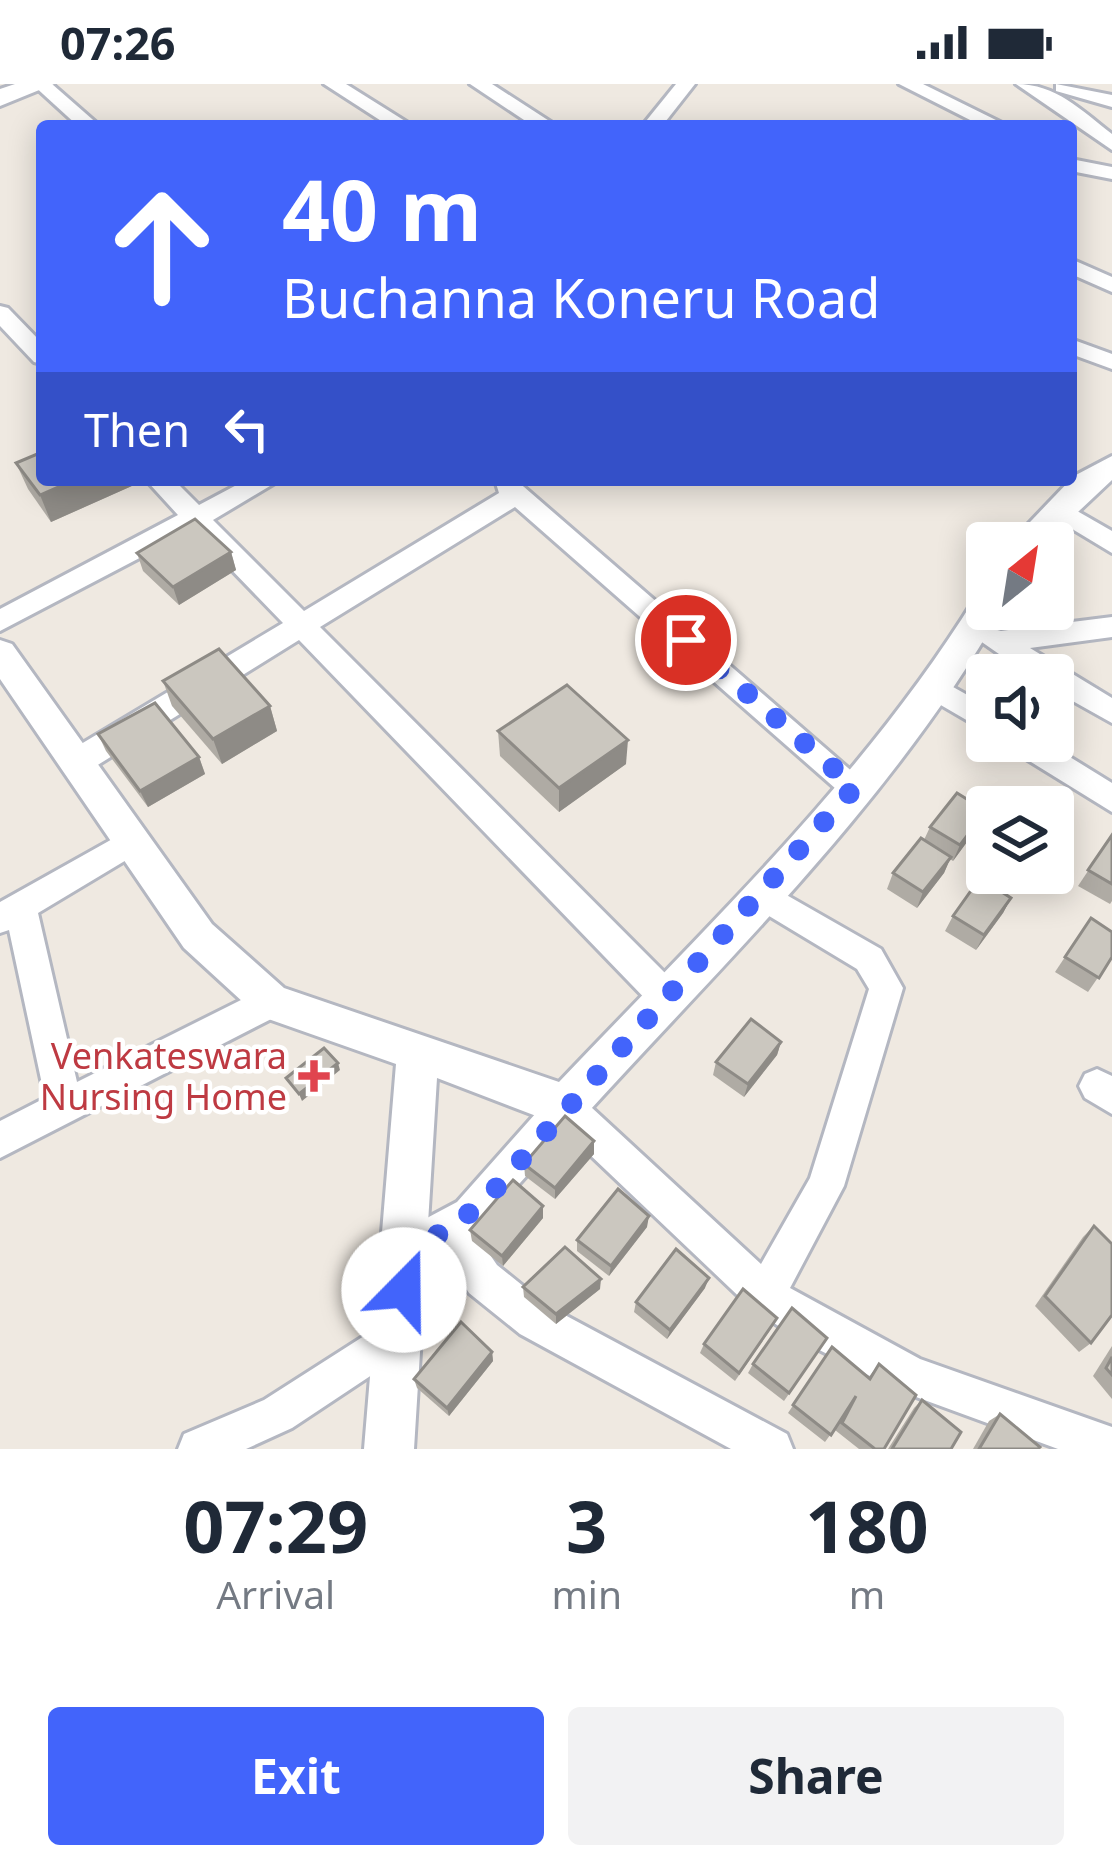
<!DOCTYPE html>
<style>
body{margin:0;font-family:"Noto Sans",sans-serif;background:#f2f2f3;color:#1f2937;height:100vh;display:flex;flex-direction:column;font-size:45px;white-space:nowrap}
*{box-sizing:border-box;margin:0}
p{font-size:39px;color:#747a83}
.icon{flex:none;width:66px;height:66px;fill:none;stroke:currentColor;stroke-width:2;stroke-linecap:round;stroke-linejoin:round}
.map{position:relative;height:1365px;overflow:hidden}
.side{display:flex;flex-direction:column;background:#fff;flex:1}
.side>*{flex:none}
.hud{position:absolute;left:36px;top:36px;width:1041px;height:366px;border-radius:12px;box-shadow:0 6px 30px #0003;background:#4264fb;color:#fff;overflow:hidden}
.needle{width:78px;rotate:30deg}
.tools{position:absolute;left:966px;top:438px;display:grid;gap:24px}
.tools a{display:grid;place-items:center;width:108px;height:108px;border-radius:12px;background:#fff;box-shadow:0 6px 30px #0003;font-size:60px}
.pin{position:absolute;display:grid;place-items:center;width:102px;height:102px;color:#fff;margin:-51px;border:6px solid #fff;border-radius:50%;box-shadow:0 3px 12px #0007}
.me{position:absolute;width:132px;margin:-66px;rotate:22deg;stroke-linejoin:round;filter:drop-shadow(0 0 9px #0008)}
.turn{display:flex;align-items:center;gap:42px;height:252px;padding:0 48px;font-size:54px}
.turn .icon{width:156px;height:156px;stroke-width:2.5}
.turn b{display:block;font-size:84px;line-height:102px}
.then{display:flex;align-items:center;height:114px;padding:0 48px;background:#0003;gap:24px;font-size:45px}
.eta{display:flex;justify-content:space-evenly;align-items:center;height:204px;text-align:center}
.eta b{font-size:72px;font-weight:700;line-height:84px}
.button{display:flex;gap:24px;margin-top:auto;padding:24px 48px}
.button a{flex:1;height:138px;border-radius:12px;background:#4264fb;color:#fff;font-size:48px;font-weight:700;line-height:138px;text-align:center}
.button a+a{background:#f2f2f3;color:#1f2937}
.status{display:flex;justify-content:space-between;align-items:center;height:84px;padding:0 60px;background:#fff;direction:ltr}
.status svg{height:33px;fill:currentColor}
.map>svg:first-child{display:block}
</style>
<div class="status"><b>07:26</b><svg viewBox="0 0 49 12"><path d="M0 12V9h3v3zM5 12V6h3v6zM10 12V3h3v9zM15 12V0h3v12zM26 1h20v11H26zM47 4h2v5h-2z"/></svg></div>
<div class="map">
<svg width="1112" height="1365" viewBox="0 0 1112 1365">
<rect width="100%" height="100%" fill="#efe9e1"/>
<g fill="none" stroke-linecap="round" stroke-linejoin="round">
<defs>
<g id="minor">
<path d="M32,0H52L100,42H78Z"/>
<path d="M324,0H346L413,42H389Z"/>
<path d="M470,0H492L557,42H533Z"/>
<path d="M676,0H695L662,42H642Z"/>
<path d="M899,0H923L1008,42H982Z"/>
<path d="M1016,0C1056,0 1081,26 1112,50V66Z"/>
<path d="M1056,0L1112,11V23L1056,7Z"/>
<path d="M1071,75L1112,83V95L1071,87Z"/>
<path d="M1071,175L1112,193V208L1071,190Z"/>
<path d="M0,222L8,224L42,259V280L34,278L0,242Z"/>
<path d="M1071,255L1112,270V285L1071,270Z"/>
<path d="M146,396H174L199,421L246,396H280L213,436L304,527L499,409L495,396H516L870,703L866,712H844L515,423L320,543L681,905L686,916L681,927L669,931L657,927L299,556L88,687H66L62,678L66,669L283,539L193,446L0,547V525L178,431Z"/>
<path d="M1058,416L1112,447V469L1049,431L1045,425Z"/>
<path d="M1112,533V553L1030,564L1112,614V639L1053,606V591H1029L976,554L990,544L1001,547Z"/>
<path d="M937,594L987,622V648L927,613L923,605L927,597Z"/>
<path d="M1005,657H1044L1112,699V728L1010,665Z"/>
<path d="M132,744L143,748L148,757L143,766L38,829L77,998L259,907L271,903L283,907L288,918L283,929L0,1074V1037L45,1014L9,846L0,849V818Z"/>
<path d="M762,797L881,865L903,904L844,1102L790,1204L920,1275L1112,1343V1365H1058L897,1306L800,1256L751,1224L566,1048L475,1149L497,1181L548,1222L787,1350L793,1365H731L520,1250L469,1209L443,1166L408,1183L395,1177L389,1164L395,1151L457,1118L552,1011L565,1006L578,1011L761,1180L810,1094L869,905L857,885L751,821L746,811L751,801Z"/>
<path d="M1097,985L1112,992V1030L1085,1014L1079,1002L1085,990Z"/>
<path d="M400,1229L414,1235L420,1249L414,1263L292,1344L246,1365H178L184,1350L264,1316Z"/>
</g>
<g id="tertiary">
<path d="M1112,372V396L1045,459H1010L1074,392Z"/>
<path d="M987,511V525H1002C893,717 727,875 580,1037L565,1043L437,994L414,1365H364L396,980L257,931L184,864L0,595V556L12,560L212,840L284,904L559,998C705,844 863,695 975,514Z"/>
</g>
<path id="secondary" d="M15,0H54L0,22V5Z"/>
</defs>
<use href="#minor" stroke="#b4b7c1" stroke-width="6"/>
<use href="#tertiary" stroke="#b4b7c1" stroke-width="6"/>
<use href="#secondary" stroke="#b4b7c1" stroke-width="6"/>
<use href="#minor" fill="#fff" fill-rule="evenodd"/>
<use href="#tertiary" fill="#fff" fill-rule="evenodd"/>
<use href="#secondary" fill="#fff" fill-rule="evenodd"/>
</g>
<g fill="#afaba4">
<path d="M16,379L143,397L51,438L28,405Z"/>
<path d="M231,468L236,486L179,521L143,487L137,469Z"/>
<path d="M163,597L270,622L277,647L222,680L172,622Z"/>
<path d="M498,647L626,680L559,728L500,672Z"/>
<path d="M98,650L199,673L205,690L148,723L106,667Z"/>
<path d="M930,743H978L953,777L950,775L944,789L917,824L887,805L893,789L924,756Z"/>
<path d="M1112,751V817L1110,820L1078,802Z"/>
<path d="M1011,814L1003,829L976,866L945,847L953,832Z"/>
<path d="M1091,834L1112,873L1088,908L1055,888Z"/>
<path d="M781,958L777,971L744,1013L713,991L716,978Z"/>
<path d="M594,1070L555,1115L525,1092L524,1080Z"/>
<path d="M543,1122V1134L503,1182L472,1157L470,1146Z"/>
<path d="M1094,1142L1091,1259L1079,1268L1035,1222L1083,1153Z"/>
<path d="M647,1143L609,1192L577,1167V1156Z"/>
<path d="M523,1203L600,1205L556,1240L524,1213Z"/>
<path d="M705,1204L667,1255L634,1228L636,1218Z"/>
<path d="M772,1243L735,1297L700,1269L704,1260Z"/>
<path d="M827,1254L784,1317L748,1289L753,1280Z"/>
<path d="M1112,1262V1315L1093,1292Z"/>
<path d="M832,1263L868,1294L879,1280L884,1365H859L835,1346L841,1336L825,1358L788,1329Z"/>
<path d="M492,1268L493,1277L449,1332L417,1304L414,1295Z"/>
<path d="M922,1316L951,1365H888L914,1324Z"/>
<path d="M1000,1330L1038,1365H973L989,1337Z"/>
</g>
<g fill="#8e8b86">
<path d="M74,396H142L143,397L51,438L40,411Z"/>
<path d="M231,468L236,486L179,521L173,503Z"/>
<path d="M270,622L277,647L222,680L213,655Z"/>
<path d="M628,656L626,680L559,728V704Z"/>
<path d="M199,673L205,690L148,723L140,707Z"/>
<path d="M986,727L978,743L953,777L960,761Z"/>
<path d="M951,773L944,789L917,824L923,808Z"/>
<path d="M1011,814L1003,829L976,866L984,851Z"/>
<path d="M781,958L777,971L744,1013L748,1000Z"/>
<path d="M338,979L340,986L302,1017L299,1010Z"/>
<path d="M594,1057V1070L555,1115V1104Z"/>
<path d="M543,1122V1134L503,1182L502,1172Z"/>
<path d="M649,1132L647,1143L609,1192L611,1182Z"/>
<path d="M709,1194L705,1204L667,1255L670,1246Z"/>
<path d="M601,1195L600,1205L556,1240V1230Z"/>
<path d="M492,1268L493,1277L449,1332L447,1324Z"/>
</g>
<g fill="#cbc7bf" stroke="#8e8b86" stroke-width="3">
<path d="M42,368V396H74L40,411L16,379Z"/>
<path d="M195,435L231,468L173,503L137,469Z"/>
<path d="M219,565L270,622L213,655L163,597Z"/>
<path d="M567,601L628,656L559,704L498,647Z"/>
<path d="M155,619L199,673L140,707L98,650Z"/>
<path d="M957,709L986,727L960,761L930,743Z"/>
<path d="M1112,751V800L1088,786Z"/>
<path d="M921,754L951,773L923,808L893,789Z"/>
<path d="M980,794L1011,814L984,851L953,832Z"/>
<path d="M1091,834L1112,848V873L1099,894L1065,873Z"/>
<path d="M751,935L781,958L748,1000L716,978Z"/>
<path d="M324,964L338,979L299,1010L286,994Z"/>
<path d="M565,1032L594,1057L555,1104L524,1080Z"/>
<path d="M513,1096L543,1122L502,1172L470,1146Z"/>
<path d="M618,1105L649,1132L611,1182L577,1156Z"/>
<path d="M1094,1142L1112,1160V1231L1091,1259L1045,1212Z"/>
<path d="M565,1163L601,1195L556,1230L523,1203Z"/>
<path d="M676,1165L709,1194L670,1246L636,1218Z"/>
<path d="M743,1205L777,1234L739,1289L704,1260Z"/>
<path d="M792,1224L827,1254L789,1309L753,1280Z"/>
<path d="M461,1238L492,1268L447,1324L414,1295Z"/>
<path d="M832,1263L870,1295L879,1280L916,1311L884,1365H875L842,1339L856,1312L831,1351L793,1321Z"/>
<path d="M1112,1273V1291L1106,1284Z"/>
<path d="M922,1316L961,1348L951,1365H892Z"/>
<path d="M1000,1330L1040,1363L1038,1365H979Z"/>
</g>
<g fill="none" stroke-linecap="round" stroke-linejoin="round">
<path stroke="#4264fb" stroke-width="21" stroke-dasharray="0 37.8" d="M404,1206L407,1164L451,1145L489,1112L855,703L686,556"/>
</g>
<path fill="#e0444e" stroke="#fff" stroke-width="4.5" d="M308 974h12v12h12v12h-12v12h-12v-12h-12v-12h12z"/>
<g text-anchor="middle" dominant-baseline="central" stroke-width="9" stroke-linejoin="round" paint-order="stroke">
<g font-size="36" fill="#be3a42" stroke="#fff" text-anchor="end">
<text x="287" y="971">Venkateswara<tspan x="287" dy="41">Nursing Home</tspan></text>
</g>
</g>
</svg>
<div class="tools">
<a><svg class="needle" viewBox="-14 -14 28 28"><path d="M0-13l5 13h-10z" fill="#e53935"/><path d="M0 13l5-13h-10z" fill="#747a83"/></svg></a>
<a><svg class="icon" aria-label="sound" viewBox="0 0 24 24"><path d="M4 9h4l5-4v14l-5-4H4zM17 9q2 3 0 6"/></svg></a>
<a><svg class="icon" aria-label="layers" viewBox="0 0 24 24"><path d="M12 4l9 5-9 5-9-5zM3 14l9 5 9-5"/></svg></a>
</div>
<div class="pin" style="left:686px;top:556px;background:#d93025"><svg class="icon" aria-label="arrive" viewBox="0 0 24 24"><path d="M6 21V4h12l-3 4 3 4H6"/></svg></div>
<svg class="me" style="left:404px;top:1206px" viewBox="-20 -20 40 40"><circle r="19" fill="#fff"/><path d="M0-13L10 11 0 6-10 11z" fill="#4264fb"/></svg>
<div class="hud">
<div class="turn"><svg class="icon" aria-label="ahead" viewBox="0 0 24 24"><path d="M12 20V5M6 11l6-6 6 6"/></svg><div><b>40 m</b>Buchanna Koneru Road</div></div>
<div class="then">Then<svg class="icon" aria-label="left" viewBox="0 0 24 24"><path d="M17 20v-9H6M10 6l-5 5 5 5"/></svg></div>
</div>
</div>
<section class="side">
<div class="eta">
<div><b>07:29</b><p>Arrival</p></div>
<div><b>3</b><p>min</p></div>
<div><b>180</b><p>m</p></div>
</div>
<div class="button"><a>Exit</a><a>Share</a></div>
</section>
